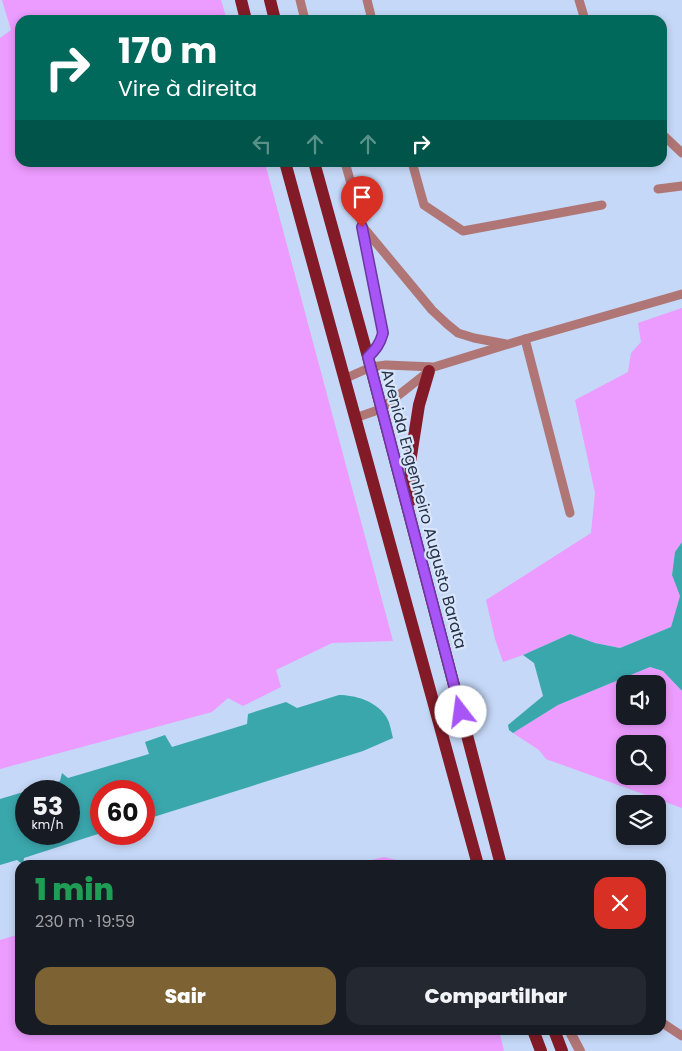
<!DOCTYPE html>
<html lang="pt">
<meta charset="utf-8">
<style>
body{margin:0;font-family:Poppins,sans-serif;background:#242831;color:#f1f3f6;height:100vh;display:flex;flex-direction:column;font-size:19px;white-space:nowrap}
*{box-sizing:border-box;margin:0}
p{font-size:16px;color:#9ea1a6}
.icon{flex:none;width:28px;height:28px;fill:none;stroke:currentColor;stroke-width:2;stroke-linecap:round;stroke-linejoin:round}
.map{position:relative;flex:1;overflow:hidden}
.sheet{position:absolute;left:15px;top:860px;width:651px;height:175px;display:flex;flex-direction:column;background:#171b24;border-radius:15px;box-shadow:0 2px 8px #0003}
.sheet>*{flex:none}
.top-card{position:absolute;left:15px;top:15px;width:652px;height:152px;border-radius:15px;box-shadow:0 2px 8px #0003;background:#00695c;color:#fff;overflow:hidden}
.controls{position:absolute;left:616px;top:675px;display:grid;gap:10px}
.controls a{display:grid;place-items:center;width:50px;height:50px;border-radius:10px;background:#171b24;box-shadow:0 2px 8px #0003;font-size:25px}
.speed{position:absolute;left:15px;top:780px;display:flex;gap:10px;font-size:25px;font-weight:700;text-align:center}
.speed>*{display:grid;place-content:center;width:65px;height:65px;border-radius:50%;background:#171b24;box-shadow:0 2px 8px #0003;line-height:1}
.speed small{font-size:12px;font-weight:400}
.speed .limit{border:8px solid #d22;background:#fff;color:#111}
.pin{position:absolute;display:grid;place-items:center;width:42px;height:42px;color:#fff;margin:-51px -21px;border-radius:50% 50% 50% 0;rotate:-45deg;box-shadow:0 0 5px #0007}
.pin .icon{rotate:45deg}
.me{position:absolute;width:55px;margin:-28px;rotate:345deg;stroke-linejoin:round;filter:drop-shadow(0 0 4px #0008)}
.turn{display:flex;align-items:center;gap:18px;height:105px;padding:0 20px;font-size:22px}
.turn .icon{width:65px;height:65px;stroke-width:2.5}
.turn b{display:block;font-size:35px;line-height:42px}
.lanes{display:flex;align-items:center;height:48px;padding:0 20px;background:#0003;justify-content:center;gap:25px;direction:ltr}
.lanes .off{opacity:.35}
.round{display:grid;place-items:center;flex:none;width:52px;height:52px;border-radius:15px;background:#242831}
.headline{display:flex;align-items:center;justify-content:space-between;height:85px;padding:0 20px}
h1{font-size:30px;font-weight:800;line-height:38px;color:#1e9e55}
.primary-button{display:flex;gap:10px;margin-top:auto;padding:10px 20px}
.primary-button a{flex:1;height:58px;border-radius:15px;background:#7d6234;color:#fff;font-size:20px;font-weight:800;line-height:58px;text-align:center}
.primary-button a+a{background:#242831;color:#f1f3f6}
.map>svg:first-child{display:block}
</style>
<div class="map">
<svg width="682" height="1051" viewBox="0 0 682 1051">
<rect width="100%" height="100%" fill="#c5d8f7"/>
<g fill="#ec9bfe" fill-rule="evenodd">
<path d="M2,0H221L227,20H20V162L265,163L393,641L332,643L276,670L281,687L243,706L228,698L212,712L0,769V38L11,30Z"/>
<path d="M682,308V542L675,552L672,575L680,596L671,627L620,648L595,643L570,634L523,655L503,662L495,639L486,600L591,533L595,493L575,400L628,372L631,353L641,342L638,323Z"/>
<path d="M650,667L663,671L682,691V808L546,759L539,750L513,733L558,705ZM625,684H658V716H625ZM625,744H658V776H625Z"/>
<path d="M384,857L405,862L407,865H350Z"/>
<path d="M20,934V1030H499L504,1051H0V940Z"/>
</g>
<g fill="#3aa7ad" fill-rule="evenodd">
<path d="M682,542V691L663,671L650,667L558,705L513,733L509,730L508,725L543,696L534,663L523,655L570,634L595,643L620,648L671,627L680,596L672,575L675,552Z"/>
<path d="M339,695C355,695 375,701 385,715C390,721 391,731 393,738L363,751L144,820V791H101V833L24,858L23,865L17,860L0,865V799L60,781L62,773L68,778L149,754L145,742L165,735L172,747L247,724L248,714L286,702L297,708ZM26,791H69V834H26Z"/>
</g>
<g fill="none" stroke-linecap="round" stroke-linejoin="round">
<g stroke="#b07676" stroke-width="9">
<path d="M300,0L305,20"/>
<path d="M367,0L372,20"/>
<path d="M579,0L585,20"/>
<path d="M662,134L682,153"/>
<path d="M345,162L363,227L383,333C380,344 376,349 368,357"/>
<path d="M412,162L424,205L463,231L602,205"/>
<path d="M658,189L682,186"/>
<path d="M363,227L432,310L447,324L458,333L474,338L506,344"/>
<path d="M525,339L570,513"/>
<path d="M344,379L371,367L386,365L434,367L525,339L682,294"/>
<path d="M355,418L381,409L428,372"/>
<path d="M661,1022L682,1036"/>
</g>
<path stroke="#b07676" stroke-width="10" d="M569,1030L580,1051"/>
<g stroke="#821b27" stroke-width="12">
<path d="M241,0L246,20"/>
<path d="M270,0L275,20"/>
<path d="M285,162L478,865"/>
<path d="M314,162L368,357L501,865"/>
<path d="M410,501L411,456L419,405L429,371"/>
<path d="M533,1030L541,1051"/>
<path d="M554,1030L562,1051"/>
</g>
</g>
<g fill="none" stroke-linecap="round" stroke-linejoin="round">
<defs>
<path id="route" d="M362,227L383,333C380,344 376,349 368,357L461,712"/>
</defs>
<use href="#route" stroke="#6d37a1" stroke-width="12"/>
<use href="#route" stroke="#a855f7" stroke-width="9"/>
</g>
<g text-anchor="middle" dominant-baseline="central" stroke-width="4.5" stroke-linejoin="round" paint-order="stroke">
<g font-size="16" fill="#253145" stroke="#d8e5fa">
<text transform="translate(424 509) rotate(75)">Avenida Engenheiro Augusto Barata</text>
</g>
</g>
</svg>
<div class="controls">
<a><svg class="icon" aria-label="sound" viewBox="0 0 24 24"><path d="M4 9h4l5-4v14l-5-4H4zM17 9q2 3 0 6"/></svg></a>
<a><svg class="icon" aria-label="search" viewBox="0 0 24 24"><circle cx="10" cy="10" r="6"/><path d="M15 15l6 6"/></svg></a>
<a><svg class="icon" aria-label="layers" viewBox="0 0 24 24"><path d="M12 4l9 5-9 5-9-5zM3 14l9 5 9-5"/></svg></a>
</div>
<div class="speed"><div>53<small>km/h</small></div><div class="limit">60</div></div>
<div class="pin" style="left:362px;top:227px;background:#d93025"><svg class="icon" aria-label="arrive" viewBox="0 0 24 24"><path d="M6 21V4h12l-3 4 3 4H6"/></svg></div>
<svg class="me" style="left:461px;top:712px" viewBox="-20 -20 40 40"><circle r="19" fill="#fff"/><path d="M0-13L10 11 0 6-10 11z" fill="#a855f7"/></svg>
<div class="top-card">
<div class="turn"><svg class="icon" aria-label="right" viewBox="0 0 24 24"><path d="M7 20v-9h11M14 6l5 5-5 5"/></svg><div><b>170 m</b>Vire à direita</div></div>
<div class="lanes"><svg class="icon off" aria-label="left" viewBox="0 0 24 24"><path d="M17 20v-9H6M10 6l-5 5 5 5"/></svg><svg class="icon off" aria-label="ahead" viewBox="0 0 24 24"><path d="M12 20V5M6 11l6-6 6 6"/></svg><svg class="icon off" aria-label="ahead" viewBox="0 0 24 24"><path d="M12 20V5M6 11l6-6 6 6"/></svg><svg class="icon" aria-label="right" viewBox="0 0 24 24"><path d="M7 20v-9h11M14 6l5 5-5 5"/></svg></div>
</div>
<section class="sheet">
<div class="headline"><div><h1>1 min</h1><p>230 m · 19:59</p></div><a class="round" style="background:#d93025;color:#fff"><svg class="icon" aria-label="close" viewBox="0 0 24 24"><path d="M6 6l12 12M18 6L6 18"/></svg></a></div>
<div class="primary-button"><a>Sair</a><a>Compartilhar</a></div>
</section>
</div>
